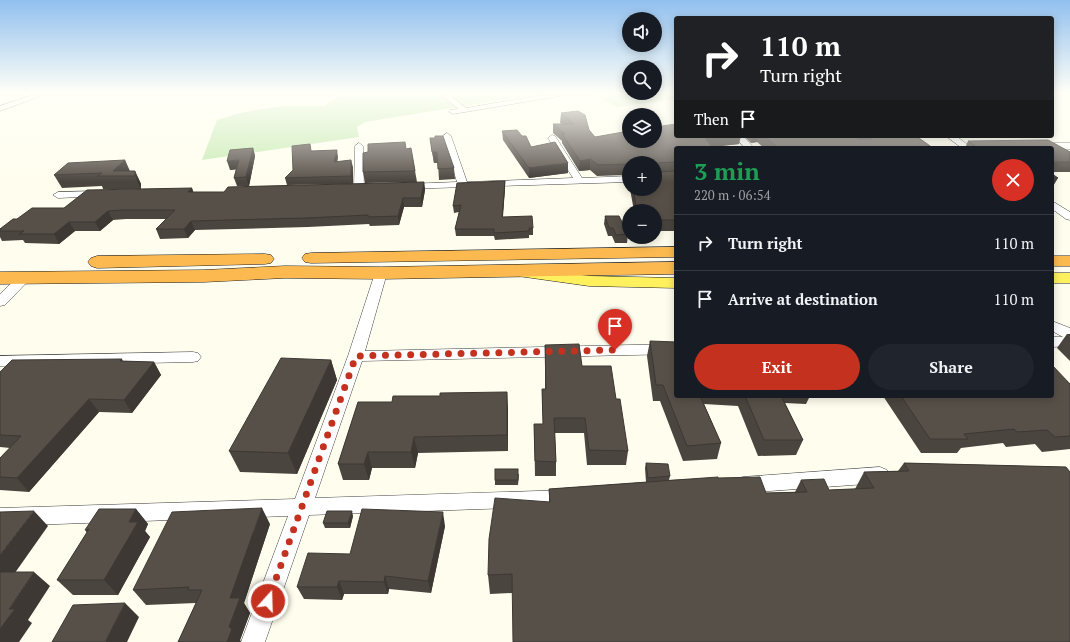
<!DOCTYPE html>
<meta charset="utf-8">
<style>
body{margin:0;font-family:"PT Serif",serif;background:#20242c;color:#f1f3f6;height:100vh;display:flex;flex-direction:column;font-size:15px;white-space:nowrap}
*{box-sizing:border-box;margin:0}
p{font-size:13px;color:#9ea1a6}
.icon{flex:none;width:22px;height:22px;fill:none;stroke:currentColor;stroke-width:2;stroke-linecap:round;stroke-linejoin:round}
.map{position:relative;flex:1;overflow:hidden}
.details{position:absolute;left:674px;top:146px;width:380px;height:252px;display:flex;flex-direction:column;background:#171b24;border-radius:4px;box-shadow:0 2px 10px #0003}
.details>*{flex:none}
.banner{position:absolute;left:674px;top:16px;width:380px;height:122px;border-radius:4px;box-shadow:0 2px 10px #0003;background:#202124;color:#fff;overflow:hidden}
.controls{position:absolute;left:622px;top:12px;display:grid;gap:8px}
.controls a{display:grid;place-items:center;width:40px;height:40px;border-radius:50%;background:#171b24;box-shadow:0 2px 10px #0003;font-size:20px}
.pin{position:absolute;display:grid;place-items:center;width:34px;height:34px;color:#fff;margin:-41px -17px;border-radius:50% 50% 50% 0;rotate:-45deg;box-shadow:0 0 4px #0007}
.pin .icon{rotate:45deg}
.me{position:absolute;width:44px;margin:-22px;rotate:20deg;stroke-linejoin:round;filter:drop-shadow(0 0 3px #0008)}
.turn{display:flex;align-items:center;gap:14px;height:84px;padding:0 20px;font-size:18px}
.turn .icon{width:52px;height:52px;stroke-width:2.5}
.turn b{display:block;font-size:28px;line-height:34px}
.then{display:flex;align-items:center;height:38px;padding:0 20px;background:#0003;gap:8px;font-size:15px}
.round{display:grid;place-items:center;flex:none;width:42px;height:42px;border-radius:21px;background:#20242c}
.headline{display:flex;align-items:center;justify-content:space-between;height:68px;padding:0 20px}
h1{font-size:24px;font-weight:700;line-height:30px;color:#1e9e55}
.button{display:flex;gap:8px;margin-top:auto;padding:8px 20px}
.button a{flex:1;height:46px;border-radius:24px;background:#c4311f;color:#fff;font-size:16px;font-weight:700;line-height:46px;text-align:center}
.button a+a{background:#20242c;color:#f1f3f6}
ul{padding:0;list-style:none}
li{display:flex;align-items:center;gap:12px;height:56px;padding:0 20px;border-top:1px solid #363941}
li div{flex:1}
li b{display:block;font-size:15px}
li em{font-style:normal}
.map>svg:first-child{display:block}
</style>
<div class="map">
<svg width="1070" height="642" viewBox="0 0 1070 642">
<rect width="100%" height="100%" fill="#fffeee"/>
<g fill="#c9ebb5">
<path d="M347,92H550L365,122L357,127L359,137L202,160L217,120L240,113L281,106H324Z"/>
<path d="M589,92H676V99L617,107Z"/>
</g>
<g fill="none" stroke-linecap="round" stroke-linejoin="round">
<defs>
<g id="minor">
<path d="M42,92H52L0,111V106Z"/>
<path d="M448,92H455L451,96L466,108L560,92H576L572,94L453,114L449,112L450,110L458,109L443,96Z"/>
<path d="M447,133L451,136L467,182L573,178L548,138L552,135L555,136L582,178L629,176V182L402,189L401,187L406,184L457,182L443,136Z"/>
<path d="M734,136H743L754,148H745Z"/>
<path d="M946,136H956L972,148H962Z"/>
<path d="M359,143L363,146L364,188L359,191L354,188L355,146Z"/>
<path d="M1040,143H1070V149L1037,148L1036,146L1037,144Z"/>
<path d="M101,191L106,194L105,196L58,198L53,195L58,192Z"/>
<path d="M1052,201L1070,212V220L1066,219L1052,209Z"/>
<path d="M381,269L385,270L387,273L365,351L676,344V354L362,361L315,498L569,490L576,492L579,498L576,504L569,506L309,515L265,642H241L288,516L0,526V508L295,499L348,356L375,273L377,270Z"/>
<path d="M25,273L29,274L31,277L29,280L5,305L0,306V294L21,274Z"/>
<path d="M1052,321L1070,328V346L1052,347V337H1063L1052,331Z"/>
<path d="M193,352L198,353L201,357L198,361L193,362L0,366V356Z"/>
<path d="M880,467L887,470L889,475L887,480L880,483L743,493L736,491L734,485L736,479L743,477Z"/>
</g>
<g id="major">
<path d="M524,268L589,276L676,278V288L589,286L518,276L516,273L518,270Z"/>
<rect x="1052" y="273" width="18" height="10"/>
</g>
<g id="highway">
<path d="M676,247V257L311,263L305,262L302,258L305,254L311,253Z"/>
<path d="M265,254L271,255L274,259L271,263L265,264L97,268L91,266L88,262L91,258L97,256Z"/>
<rect x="1052" y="256" width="18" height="10"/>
<path d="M676,262V274L381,279L285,278L204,282L0,284V272L204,270L285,266L381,267Z"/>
</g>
</defs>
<use href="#minor" stroke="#404040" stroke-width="1"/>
<use href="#major" stroke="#1e1e1e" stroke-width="1"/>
<use href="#highway" stroke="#1e1e1e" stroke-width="1"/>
<use href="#minor" fill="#fff" fill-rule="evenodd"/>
<use href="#major" fill="#fff15e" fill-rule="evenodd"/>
<use href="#highway" fill="#fbb950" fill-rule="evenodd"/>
</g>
<g fill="#4b453f">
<path d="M561,113L589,130L595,137L739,144L712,147L676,148V231H655V211H634L630,189H655L629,163V175H627L597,176L590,170L579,171L562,143V141L553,133V124H562L560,123Z"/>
<path d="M502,131L531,147L568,173L529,178L503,140Z"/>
<path d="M744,136H916L933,148H764L757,142L751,143Z"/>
<path d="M430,138H435L454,168L455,179L439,180L438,163H434Z"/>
<path d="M1048,140L1070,152V172H1052V148H965L968,141Z"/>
<path d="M253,148L255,156L249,186H237L234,178L236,169L230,170Z"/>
<path d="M411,148L417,182L365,183L363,172L406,149Z"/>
<path d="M312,151L338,157L337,161L353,167V184L287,185L285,178Z"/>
<path d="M125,160L130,171H135L141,184V189H103L102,186L62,188L54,175Z"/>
<path d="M1052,174L1058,178L1052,188Z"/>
<path d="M505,181V188L503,217L533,228V235H529V238L495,240L494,236H456L455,229L459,212L454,213L453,206Z"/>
<path d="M424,182L425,190L422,207H404L399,225L370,226L369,224L308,227L195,230L188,238L160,239L156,229L166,219H126L113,220L100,231H75L59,244L25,243L23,240L2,241L0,237V229L17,219L64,208L192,188L193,192H224Z"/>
<path d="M605,216L628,234L627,243H615L612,236H608L604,224Z"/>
<path d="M1067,334H1070V361L1057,348Z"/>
<path d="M650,341L676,396H810L806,404L785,403L803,440L796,455L758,456L738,406L704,404L721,443L717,459L683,461L660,401H653L647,356Z"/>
<path d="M545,345L582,366L616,399L628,451L626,465H587L584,433H555L556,462V476H535L534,424H543L542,389H545Z"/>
<path d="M122,359L123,361L154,362L161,375L132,413L99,412L29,492L0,490V458L10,448L0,447V372Z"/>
<path d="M331,360L337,380L297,474L240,472L229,451Z"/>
<path d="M1070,384V449L1042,452L1035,444L1006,447L1003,443L961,448L957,453H921L883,396H936Z"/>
<path d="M358,402L508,408V451L418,453L415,468H372L369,480H343L338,464Z"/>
<path d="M646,463L670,476L669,480L718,478L766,493L795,492L801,480L829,490L855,489L864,472L898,471L904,463L1066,467L512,593L490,594L488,575L549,502V489L646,482L645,468Z"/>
<path d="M519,474L518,485H495V480Z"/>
<path d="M136,509L148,524L145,531L150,537L118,595H73L57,580L87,533L85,530Z"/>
<path d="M353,516L350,528H325L323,523Z"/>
<path d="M270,524L244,603L250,613L240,640L241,642H178L196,603L146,605L133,590Z"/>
<path d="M445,526L431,593L389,589L388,594H344L342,600L304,599L297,587L350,554Z"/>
</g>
<g fill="#3d3833">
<path d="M724,136H741L739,144L703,148L705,138Z"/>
<path d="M753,136H759L757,142L751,143Z"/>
<path d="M253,148L255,156L249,186L246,177Z"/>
<path d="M337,150L338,157L336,169L334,162Z"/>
<path d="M432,152H437L439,163H434Z"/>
<path d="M590,159V170L579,171L580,161Z"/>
<path d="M125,160L130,173L113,171Z"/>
<path d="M239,160L241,169L230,170L227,161Z"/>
<path d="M351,160L353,167V184L351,176Z"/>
<path d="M568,163V173L529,178V168Z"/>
<path d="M135,171L141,184V189L135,176Z"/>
<path d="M505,181V188L502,224V217Z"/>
<path d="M424,182L425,190L422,207L421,198Z"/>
<path d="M192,188L195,197L188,192Z"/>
<path d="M403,198L404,207L399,225L398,216Z"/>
<path d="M108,211L113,220L100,231L95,222Z"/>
<path d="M191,221L195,230L188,238L184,229Z"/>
<path d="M69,222L75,231L59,244L54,234Z"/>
<path d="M331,360L337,380L297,474L288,453Z"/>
<path d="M154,362L161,375L132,413L124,400Z"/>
<path d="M507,392L508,408V451L507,435Z"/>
<path d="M89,399L99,412L29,492L17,478Z"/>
<path d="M414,437L418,453L415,468L411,452Z"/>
<path d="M368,452L372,468L369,480L364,464Z"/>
<path d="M262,508L270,524L244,603L250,613L240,640L241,642H227L229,627L230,598Z"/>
<path d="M136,509L148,524L145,531L150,537L118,595L104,580L129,522Z"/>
<path d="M34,511L48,526L5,587L0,583V555Z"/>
<path d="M352,511L353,516L350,528L348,523Z"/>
<path d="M443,512L445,526L431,593L428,581Z"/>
<path d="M34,572L50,586L28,620L32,623L19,642H0V629L9,609Z"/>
<path d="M385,576L389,589L388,594L384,582Z"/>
<path d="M339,581L344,594L342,600L337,587Z"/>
<path d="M125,603L139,617L127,642H105Z"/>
</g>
<g fill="#575049" stroke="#3d3833">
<path d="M578,111L585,115L589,130L595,137L629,131V141H655V127L676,124V136H724L705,138L713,148H676V162L656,163L655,164V163H629V164L598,165L590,159L580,161L562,134H565L553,124H574L561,113Z"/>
<path d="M517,130L522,136H526L531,147L555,142L568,163L529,168L502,131Z"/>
<path d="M435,136H443L454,168L438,169L437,152H432L430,138H435Z"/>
<path d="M764,136H854L859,139H871V137L869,136H916L933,148H778Z"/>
<path d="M1048,140L1070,152V162H1052V148H978L968,141Z"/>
<path d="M405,142L406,149L411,148L415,171L363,172V153L368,152V144Z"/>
<path d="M310,144L311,151L337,150L334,162L351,160V176L285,178L293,170L292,146Z"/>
<path d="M253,148L246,177L234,178L239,160L227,161L230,150Z"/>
<path d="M125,160L113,171H135V176H97L102,173L54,175L68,163Z"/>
<path d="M1052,162L1057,165H1052Z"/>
<path d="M655,170L657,172L676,171V220H655V211H637L633,189H655Z"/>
<path d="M1052,174L1058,178H1052Z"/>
<path d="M505,181L502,217L532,216L533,228H529V231L494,233V229H455L461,205L453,206L457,183Z"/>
<path d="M424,182L421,198H403L398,216L368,217V215L306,218L191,221L184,229H156L175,210H122L108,211L95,222H69L54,234H19L24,231H0V229L13,219H17L32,208H64L87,190L192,188L188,192H224L228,187Z"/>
<path d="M605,216H619L628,234L616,235L613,228H609Z"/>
<path d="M650,341L676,342V396H700L721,443L687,446L663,385H656Z"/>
<path d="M579,344L582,366H611L616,399H620L628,451L589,450L585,418H554L556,462L535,461L534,424H543L542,389H546L545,345Z"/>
<path d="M281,358L331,360L288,453L229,451Z"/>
<path d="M122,359L120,361L154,362L124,400L89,399L17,478L0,477V458L21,436L0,435V372L12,360Z"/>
<path d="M1052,365L1070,384V436L1055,437L1047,430L1017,432L1014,429L964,434L968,439H930L901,396H1052Z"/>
<path d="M507,392V435L414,437L411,452H368L364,464H338L358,402H392L393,396H440V393Z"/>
<path d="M745,396H781L803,440H764Z"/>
<path d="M646,463L668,464L670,476L648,478Z"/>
<path d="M904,463L1066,467L1070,472V642H513L512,574L488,575L489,539L495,498L550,502L549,489L718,477V478L760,477L766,493L807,492L801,480L824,479L829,490L874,488L864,472L909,471Z"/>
<rect x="495" y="469" width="23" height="11"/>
<path d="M262,508L230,598H240L229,627L232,629L227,642H178L202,590H188L189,587L133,590L172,512Z"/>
<path d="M99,509H136L129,522H138L104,580H57L89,529L85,530Z"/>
<path d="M362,509L443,512L428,581L385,576L384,582L339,581L337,587H297L308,553L350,554Z"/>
<path d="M34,511L0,555V512Z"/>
<path d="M327,511H352L348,523H323Z"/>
<path d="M0,572H34L9,609H15L0,629Z"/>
<path d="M125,603L105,642H52L73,605Z"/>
</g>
<linearGradient id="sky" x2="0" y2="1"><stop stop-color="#91c0ef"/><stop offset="0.51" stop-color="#fffff7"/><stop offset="1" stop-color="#fffff7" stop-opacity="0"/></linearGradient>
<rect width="1070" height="182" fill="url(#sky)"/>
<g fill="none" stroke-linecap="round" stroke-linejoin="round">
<path stroke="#c4311f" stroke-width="7" stroke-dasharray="0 12.6" d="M268,601L356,356L615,350"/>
</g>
</svg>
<div class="controls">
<a><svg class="icon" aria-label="sound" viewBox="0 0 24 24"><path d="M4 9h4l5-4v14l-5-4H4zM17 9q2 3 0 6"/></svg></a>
<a><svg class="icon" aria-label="search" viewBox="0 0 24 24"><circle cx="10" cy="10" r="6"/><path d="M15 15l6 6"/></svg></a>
<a><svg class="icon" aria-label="layers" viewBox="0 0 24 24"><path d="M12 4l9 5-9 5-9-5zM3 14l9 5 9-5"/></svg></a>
<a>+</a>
<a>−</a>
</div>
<div class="pin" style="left:615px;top:350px;background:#d93025"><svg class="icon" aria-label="arrive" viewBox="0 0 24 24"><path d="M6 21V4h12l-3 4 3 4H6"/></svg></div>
<svg class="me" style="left:268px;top:601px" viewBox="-20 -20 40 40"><circle r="17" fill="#c4311f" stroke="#fff" stroke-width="3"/><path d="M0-11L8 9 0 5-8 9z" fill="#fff"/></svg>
<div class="banner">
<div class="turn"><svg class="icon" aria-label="right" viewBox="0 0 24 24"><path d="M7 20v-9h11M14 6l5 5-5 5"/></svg><div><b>110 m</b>Turn right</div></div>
<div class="then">Then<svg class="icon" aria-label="arrive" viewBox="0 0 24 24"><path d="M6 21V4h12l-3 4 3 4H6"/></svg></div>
</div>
<section class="details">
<div class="headline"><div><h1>3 min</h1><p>220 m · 06:54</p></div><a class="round" style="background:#d93025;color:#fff"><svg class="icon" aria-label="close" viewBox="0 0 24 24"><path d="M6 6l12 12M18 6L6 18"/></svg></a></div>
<ul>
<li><svg class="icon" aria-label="right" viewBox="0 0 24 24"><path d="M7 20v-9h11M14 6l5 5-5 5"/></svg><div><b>Turn right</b></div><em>110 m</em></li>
<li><svg class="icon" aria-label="arrive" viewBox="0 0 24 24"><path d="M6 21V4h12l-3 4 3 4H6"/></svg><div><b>Arrive at destination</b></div><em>110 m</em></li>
</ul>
<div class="button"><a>Exit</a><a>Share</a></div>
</section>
</div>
